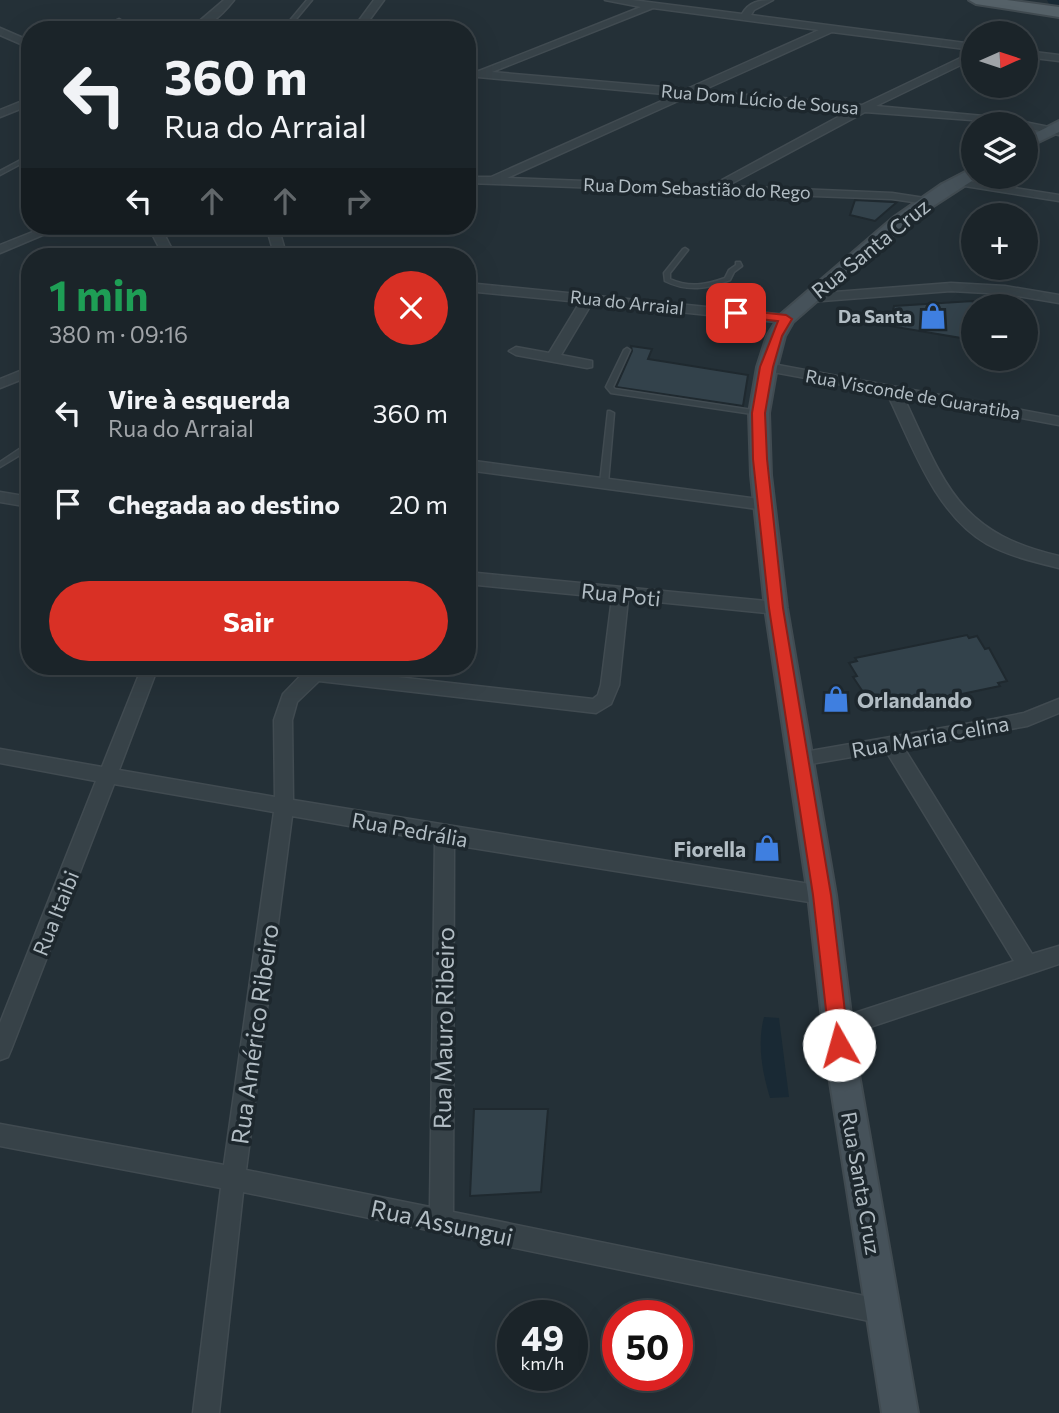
<!DOCTYPE html>
<html lang="pt">
<meta charset="utf-8">
<style>
body{margin:0;font-family:Commissioner,sans-serif;background:#283035;color:#f1f3f6;height:100vh;display:flex;flex-direction:column;font-size:26px;white-space:nowrap}
*{box-sizing:border-box;margin:0}
p{font-size:23px;color:#a0a4a8}
.icon{flex:none;width:38px;height:38px;fill:none;stroke:currentColor;stroke-width:2;stroke-linecap:round;stroke-linejoin:round}
.map{position:relative;flex:1;overflow:hidden}
.panel{position:absolute;left:21px;top:248px;width:455px;height:427px;display:flex;flex-direction:column;background:#1b2429;border-radius:28px;box-shadow:0 7px 28px #0002,0 0 0 2px #394146}
.panel>*{flex:none}
.guide{position:absolute;left:21px;top:21px;width:455px;height:214px;border-radius:28px;box-shadow:0 7px 28px #0002,0 0 0 2px #394146;background:#1b2429;color:#f1f3f6;overflow:hidden}
.needle{width:46px;rotate:87deg}
.controls{position:absolute;left:961px;top:21px;display:grid;gap:14px}
.controls a{display:grid;place-items:center;width:77px;height:77px;border-radius:50%;background:#1b2429;box-shadow:0 7px 28px #0002,0 0 0 2px #394146;font-size:35px}
.speed{position:absolute;left:497px;top:1300px;display:flex;gap:14px;font-size:35px;font-weight:700;text-align:center}
.speed>*{display:grid;place-content:center;width:91px;height:91px;border-radius:50%;background:#1b2429;box-shadow:0 7px 28px #0002,0 0 0 2px #394146;line-height:1}
.speed small{font-size:18px;font-weight:400}
.speed .limit{border:10px solid #d22;background:#fff;color:#111}
.pin{position:absolute;display:grid;place-items:center;width:60px;height:60px;color:#fff;margin:-30px;border-radius:14px;box-shadow:0 4px 10px #0006}
.me{position:absolute;width:77px;margin:-38px;rotate:353deg;stroke-linejoin:round;filter:drop-shadow(0 0 5px #0008)}
.turn{display:flex;align-items:center;gap:24px;height:147px;padding:0 28px;font-size:32px}
.turn .icon{width:91px;height:91px;stroke-width:2.5}
.turn b{display:block;font-size:49px;line-height:60px}
.lanes{display:flex;align-items:center;height:66px;padding:0 28px;background:#0003;justify-content:center;gap:35px;direction:ltr}
.lanes .off{opacity:.35}
.round{display:grid;place-items:center;flex:none;width:74px;height:74px;border-radius:37px;background:#283035}
.headline{display:flex;align-items:center;justify-content:space-between;height:119px;padding:0 28px}
h1{font-size:42px;font-weight:700;line-height:52px;color:#1e9e55}
.action{display:flex;gap:14px;margin-top:auto;padding:14px 28px}
.action a{flex:1;height:80px;border-radius:42px;background:#d93025;color:#fff;font-size:28px;font-weight:700;line-height:80px;text-align:center}
ul{padding:0;list-style:none}
li{display:flex;align-items:center;gap:21px;height:91px;padding:0 28px}
li div{flex:1}
li b{display:block;font-size:26px}
li em{font-style:normal}
.map>svg:first-child{display:block}
</style>
<div class="map">
<svg width="1059" height="1413" viewBox="0 0 1059 1413">
<rect width="100%" height="100%" fill="#243037"/>
<path fill="#192934" d="M764,1017L779,1018L789,1097L770,1098C762,1072 757,1043 764,1017Z"/>
<g fill="none" stroke-linecap="round" stroke-linejoin="round">
<path fill="#192934" fill-rule="evenodd" d="M1047,0H1059V6L1049,4Z"/>
</g>
<g fill="#33424b" stroke="#1f292f" stroke-width="2">
<path d="M855,200L892,202H897L875,221L850,215Z"/>
<path d="M973,301V340L890,326L894,306Z"/>
<path d="M631,346L652,349L648,359L748,375L743,406L616,387L632,351Z"/>
<path d="M967,635L969,638L977,636L985,649L989,648L1007,681L998,683L1000,686L885,710L884,708L875,710L853,677L857,676L849,663L857,661L855,658Z"/>
<path d="M474,1109H548L541,1192L470,1196Z"/>
</g>
<g fill="none" stroke-linecap="round" stroke-linejoin="round">
<defs>
<g id="service">
<path d="M307,0H312L287,30H282Z"/>
<path d="M30,155V159L0,175V171Z"/>
<path d="M685,248L688,250L670,273V279C689,288 706,285 725,278L729,270L736,265V262H740L742,266L734,272L730,280C708,289 687,292 665,281L664,273L683,249Z"/>
<path d="M627,348L630,350L613,387L615,389L759,411L763,413L759,415L611,393L606,387L624,350Z"/>
<path d="M608,411H610L614,413L608,483L604,485L600,483Z"/>
<path d="M27,444H30V449L0,467V462Z"/>
</g>
<g id="minor">
<path d="M224,0H234C223,14 207,30 189,30Z"/>
<path d="M374,0H384L362,30H352Z"/>
<path d="M605,0H632L742,14C749,2 759,0 773,0L754,10L751,15L973,44V50L832,32L701,91L862,105L973,52V59L876,106L1005,118L1059,129V135L1026,128V124L865,112L727,186L892,193L931,199V203L927,204L892,199L467,183V177H491L675,95L467,76V70L479,71L641,7ZM653,8L819,30L687,89L492,72ZM689,96L851,110L711,186L507,178Z"/>
<path d="M119,19L124,22C116,29 106,30 95,30Z"/>
<path d="M0,28L30,41V48L0,35Z"/>
<path d="M1026,51L1059,55V61L1026,57Z"/>
<path d="M30,98V105L0,117V110Z"/>
<path d="M956,179L1059,195V201L952,184V180Z"/>
<path d="M48,226H64L0,253V245Z"/>
<path d="M148,226H160L176,257H164Z"/>
<path d="M266,226H278L287,257H275Z"/>
<path d="M467,283L786,315L793,319L786,323L592,303L561,355L592,361V367L587,368L516,355L509,351L516,347L549,353L580,302L467,291Z"/>
<path d="M951,283L1005,286L1059,295V303L1005,294L951,291L809,302L803,298L809,294Z"/>
<path d="M767,363L1059,417V425L903,396C944,482 957,533 1059,556V568C1035,562 1009,556 987,544C935,514 912,445 887,393L762,370L760,367Z"/>
<path d="M30,367V376L0,388V379Z"/>
<path d="M467,460L765,500L773,505L765,510L467,470Z"/>
<path d="M0,492L30,497V507L0,502Z"/>
<path d="M467,572L776,602L784,608L776,614L628,599L619,685L611,704L596,713L319,681L297,702L292,720L293,800L822,886L829,889L832,895L829,901L822,904L454,845L453,1212L884,1300L893,1303L896,1312L893,1321L884,1324L243,1192L219,1413H193L221,1188L0,1146V1124L224,1165L274,812L114,784L11,1050L8,1057L0,1060V1023L96,781L0,763V749L102,767L142,667H158L119,770L275,797L274,720L283,694L309,667L593,699L598,695L601,685L612,598L467,584ZM292,816L435,841L430,1207L246,1170Z"/>
<path d="M1059,699V713L1027,726L904,748L1032,954L1059,946V964L837,1038L830,1035L826,1028L830,1021L1014,961L886,751L799,766L793,764L790,759L793,754L994,719L1024,713Z"/>
</g>
<g id="secondary">
<path d="M1059,121V132L1026,148V138Z"/>
<path d="M973,168V177H978L904,225L793,322L785,336L777,367L769,413L771,475L787,608L836,895L857,1063L918,1413H882L827,1063L808,895L765,608L751,475L749,413L757,367L767,336L780,315L893,218L942,184Z"/>
</g>
<path id="primary" d="M969,0H1007L1059,7V17L976,4Z"/>
</defs>
<use href="#service" stroke="#414b51" stroke-width="3"/>
<use href="#minor" stroke="#414b51" stroke-width="3"/>
<use href="#secondary" stroke="#414b51" stroke-width="4"/>
<use href="#primary" stroke="#414b51" stroke-width="4"/>
<use href="#service" fill="#374248" fill-rule="evenodd"/>
<use href="#minor" fill="#374248" fill-rule="evenodd"/>
<use href="#secondary" fill="#46525a" fill-rule="evenodd"/>
<use href="#primary" fill="#556168" fill-rule="evenodd"/>
</g>
<path fill="#d93025" stroke="#8d1f18" stroke-width="2" d="M736,310L786,315L792,319L782,336L773,367L765,413L767,459L783,608L831,895L849,1045L846,1052L839,1055L833,1052L830,1045L813,895L769,608L753,459L752,413L760,367L778,321L732,316L731,313Z"/>
<defs>
<symbol id="shop-bare" viewBox="-9 -9 18 18"><path d="M-5-2.5h2.3a2.7 3.5 0 0 1 5.4 0H5L5.5 6h-11ZM-1.5-2.5h3a1.5 2.3 0 0 0-3 0Z" fill="#3f7fe0" stroke="#1d272d" stroke-width="2.5" paint-order="stroke"/></symbol>
</defs>
<g fill-rule="evenodd">
<use href="#shop-bare" x="914" y="297" width="38" height="38"/>
<use href="#shop-bare" x="817" y="680" width="38" height="38"/>
<use href="#shop-bare" x="748" y="829" width="38" height="38"/>
</g>
<g text-anchor="middle" dominant-baseline="central" stroke-width="7" stroke-linejoin="round" paint-order="stroke">
<g font-size="18" fill="#b2bdc4" stroke="#1d272d">
<text transform="translate(760 99) rotate(5)">Rua Dom Lúcio de Sousa</text>
<text transform="translate(697 188) rotate(2)">Rua Dom Sebastião do Rego</text>
<text transform="translate(627 302) rotate(6)">Rua do Arraial</text>
<text transform="translate(913 394) rotate(10)">Rua Visconde de Guaratiba</text>
</g>
<g font-size="18" font-weight="bold" fill="#b2bdc4" stroke="#1d272d" text-anchor="end">
<text x="912" y="316">Da Santa</text>
</g>
<g font-size="21" fill="#b2bdc4" stroke="#1d272d">
<text transform="translate(870 248) rotate(-39)">Rua Santa Cruz</text>
<text transform="translate(621 594) rotate(6)">Rua Poti</text>
<text transform="translate(930 736) rotate(-10)">Rua Maria Celina</text>
<text transform="translate(410 829) rotate(10)">Rua Pedrália</text>
<text transform="translate(55 913) rotate(-68)">Rua Itaibi</text>
<text transform="translate(862 1183) rotate(80)">Rua Santa Cruz</text>
</g>
<g font-size="21" font-weight="bold" fill="#b2bdc4" stroke="#1d272d" text-anchor="start">
<text x="857" y="699">Orlandando</text>
<text x="746" y="848" text-anchor="end">Fiorella</text>
</g>
<g font-size="24" fill="#b2bdc4" stroke="#1d272d">
<text transform="translate(443 1028) rotate(-89)">Rua Mauro Ribeiro</text>
<text transform="translate(254 1034) rotate(-82)">Rua Américo Ribeiro</text>
<text transform="translate(442 1222) rotate(12)">Rua Assungui</text>
</g>
</g>
</svg>
<div class="controls">
<a><svg class="needle" viewBox="-14 -14 28 28"><path d="M0-13l5 13h-10z" fill="#e53935"/><path d="M0 13l5-13h-10z" fill="#a0a4a8"/></svg></a>
<a><svg class="icon" aria-label="layers" viewBox="0 0 24 24"><path d="M12 4l9 5-9 5-9-5zM3 14l9 5 9-5"/></svg></a>
<a>+</a>
<a>−</a>
</div>
<div class="speed"><div>49<small>km/h</small></div><div class="limit">50</div></div>
<div class="pin" style="left:736px;top:313px;background:#d93025"><svg class="icon" aria-label="arrive" viewBox="0 0 24 24"><path d="M6 21V4h12l-3 4 3 4H6"/></svg></div>
<svg class="me" style="left:839px;top:1045px" viewBox="-20 -20 40 40"><circle r="19" fill="#fff"/><path d="M0-13L10 11 0 6-10 11z" fill="#d93025"/></svg>
<div class="guide">
<div class="turn"><svg class="icon" aria-label="left" viewBox="0 0 24 24"><path d="M17 20v-9H6M10 6l-5 5 5 5"/></svg><div><b>360 m</b>Rua do Arraial</div></div>
<div class="lanes"><svg class="icon" aria-label="left" viewBox="0 0 24 24"><path d="M17 20v-9H6M10 6l-5 5 5 5"/></svg><svg class="icon off" aria-label="ahead" viewBox="0 0 24 24"><path d="M12 20V5M6 11l6-6 6 6"/></svg><svg class="icon off" aria-label="ahead" viewBox="0 0 24 24"><path d="M12 20V5M6 11l6-6 6 6"/></svg><svg class="icon off" aria-label="right" viewBox="0 0 24 24"><path d="M7 20v-9h11M14 6l5 5-5 5"/></svg></div>
</div>
<section class="panel">
<div class="headline"><div><h1>1 min</h1><p>380 m · 09:16</p></div><a class="round" style="background:#d93025;color:#fff"><svg class="icon" aria-label="close" viewBox="0 0 24 24"><path d="M6 6l12 12M18 6L6 18"/></svg></a></div>
<ul>
<li><svg class="icon" aria-label="left" viewBox="0 0 24 24"><path d="M17 20v-9H6M10 6l-5 5 5 5"/></svg><div><b>Vire à esquerda</b><p>Rua do Arraial</p></div><em>360 m</em></li>
<li><svg class="icon" aria-label="arrive" viewBox="0 0 24 24"><path d="M6 21V4h12l-3 4 3 4H6"/></svg><div><b>Chegada ao destino</b></div><em>20 m</em></li>
</ul>
<div class="action"><a>Sair</a></div>
</section>
</div>
